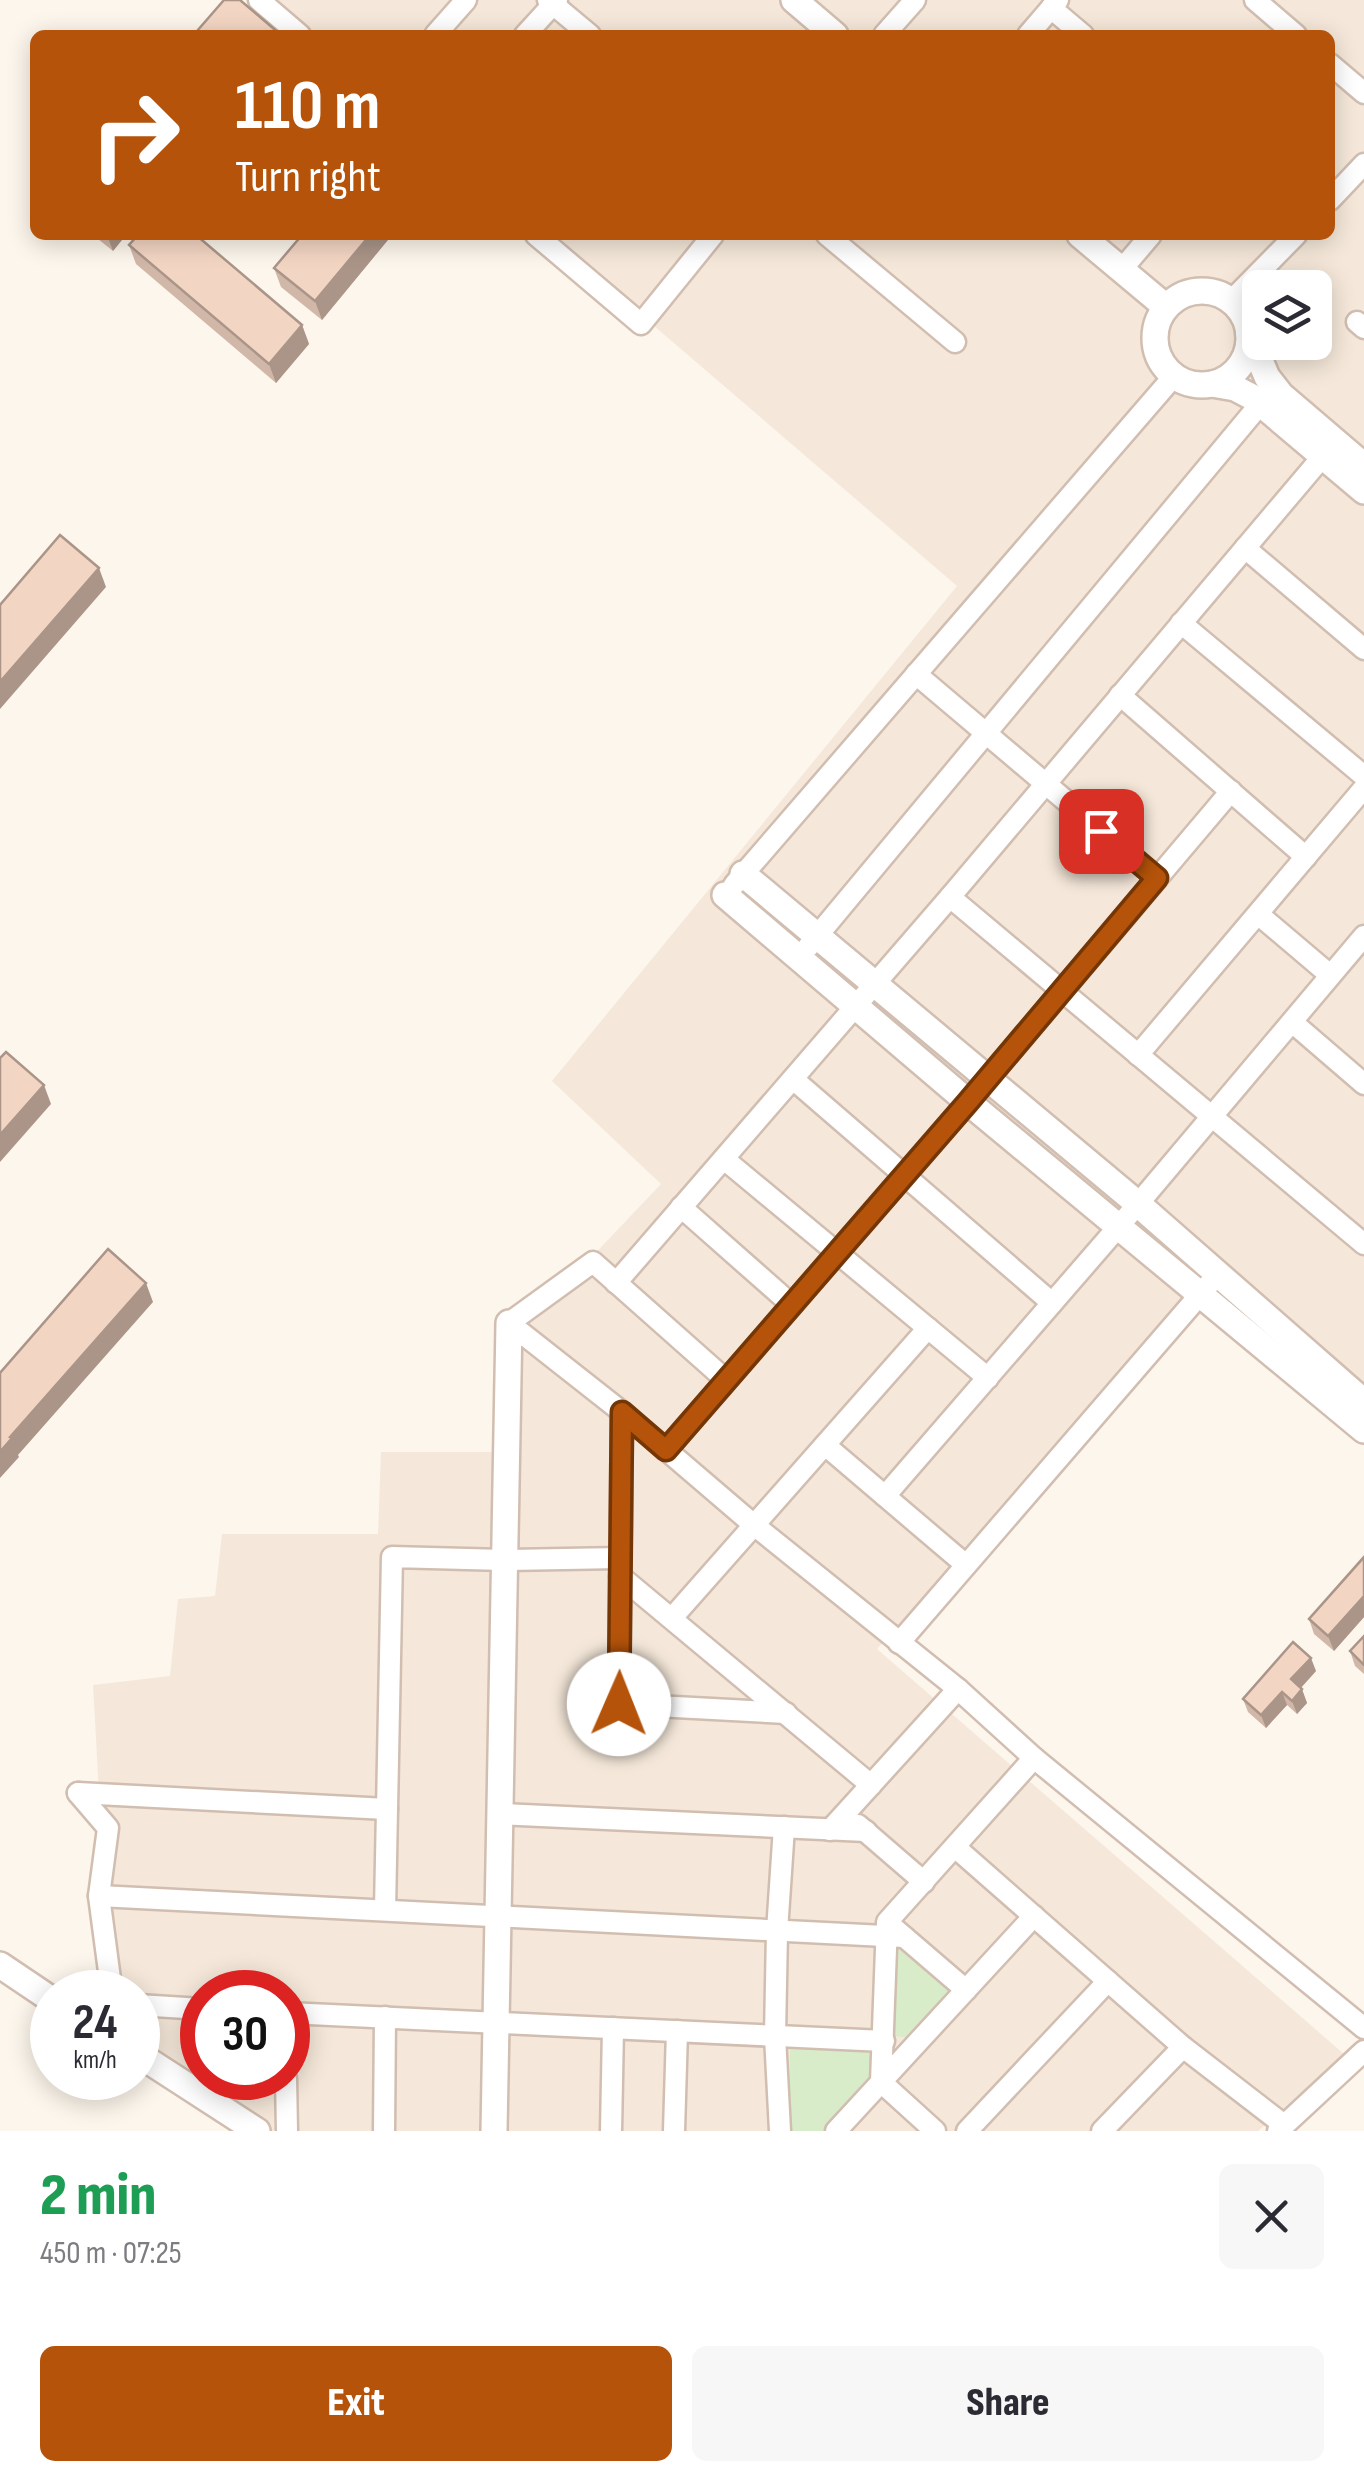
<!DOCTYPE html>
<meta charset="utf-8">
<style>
body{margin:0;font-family:"Sofia Sans Condensed",sans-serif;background:#f7f7f7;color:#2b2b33;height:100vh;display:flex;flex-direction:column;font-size:38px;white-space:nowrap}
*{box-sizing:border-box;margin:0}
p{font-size:32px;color:#7c7c81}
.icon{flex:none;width:55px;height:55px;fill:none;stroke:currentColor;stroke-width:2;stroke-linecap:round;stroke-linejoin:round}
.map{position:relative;height:2131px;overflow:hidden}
.panel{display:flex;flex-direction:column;background:#fff;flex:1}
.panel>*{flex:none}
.banner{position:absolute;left:30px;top:30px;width:1305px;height:210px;border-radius:15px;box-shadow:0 5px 25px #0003;background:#b45309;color:#fff;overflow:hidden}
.buttons{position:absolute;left:1242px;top:270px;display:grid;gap:20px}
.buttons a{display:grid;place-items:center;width:90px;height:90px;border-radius:15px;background:#fff;box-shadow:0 5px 25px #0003;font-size:50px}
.speed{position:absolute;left:30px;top:1970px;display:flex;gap:20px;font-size:50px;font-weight:700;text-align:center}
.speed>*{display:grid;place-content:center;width:130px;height:130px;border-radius:50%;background:#fff;box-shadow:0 5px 25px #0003;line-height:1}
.speed small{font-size:25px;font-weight:400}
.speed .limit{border:15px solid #d22;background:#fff;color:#111}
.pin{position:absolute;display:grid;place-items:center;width:85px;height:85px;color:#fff;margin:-42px;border-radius:20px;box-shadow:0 5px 15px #0006}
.me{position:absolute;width:110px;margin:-55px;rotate:1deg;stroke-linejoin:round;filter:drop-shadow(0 0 8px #0008)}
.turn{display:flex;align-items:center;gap:35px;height:210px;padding:0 40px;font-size:45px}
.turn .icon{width:130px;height:130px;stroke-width:2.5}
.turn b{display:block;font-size:70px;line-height:85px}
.round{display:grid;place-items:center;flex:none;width:105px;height:105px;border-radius:15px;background:#f7f7f7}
.head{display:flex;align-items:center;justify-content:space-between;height:170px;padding:0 40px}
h1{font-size:60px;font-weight:800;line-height:75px;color:#1e9e55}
.action{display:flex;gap:20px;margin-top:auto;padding:20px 40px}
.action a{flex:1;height:115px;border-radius:15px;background:#b45309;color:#fff;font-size:40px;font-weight:800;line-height:115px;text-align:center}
.action a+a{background:#f7f7f7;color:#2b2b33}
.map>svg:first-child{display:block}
</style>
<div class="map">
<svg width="1364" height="2131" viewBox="0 0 1364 2131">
<rect width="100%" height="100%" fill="#fdf6ec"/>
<path fill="#f5e8da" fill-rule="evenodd" d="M273,0H1364V1388L1218,1267L877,1649L1344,2054L1258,2131H272L138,2035V1992H110L93,1685L170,1676L178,1599L215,1596L222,1534H378L381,1452H512L514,1339L661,1184L552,1081L957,586L548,235H1330V35H314ZM1260,288H1315V342H1260ZM202,1992H288V2078H202Z"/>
<g fill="#d8ecc9">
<path d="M904,1945L956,1993L915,2038L892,2036L893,1946Z"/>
<path d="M790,2048L870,2050V2082L825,2131H789Z"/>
</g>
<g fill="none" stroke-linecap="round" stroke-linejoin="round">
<defs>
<g id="minor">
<path d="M259,0L300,35"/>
<path d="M548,0L590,35"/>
<path d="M1255,0L1296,35"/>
<path d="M1051,8L1083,35"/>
<path d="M435,35L466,0"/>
<path d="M525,35L557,0"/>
<path d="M884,35L915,0"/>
<path d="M1028,35L1058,0"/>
<path d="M1330,64L1364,93"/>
<path d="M1330,200L1364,164"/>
<path d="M536,235L641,324L713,235"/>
<path d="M827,235L955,342"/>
<path d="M1122,269L1151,235"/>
<path d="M1231,301L1296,235"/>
<path d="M1357,322L1364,328"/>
<path d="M1245,548L1364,649"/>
<path d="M1181,623L1364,776"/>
<path d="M916,674L1157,878"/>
<path d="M1120,695L1306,857"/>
<path d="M734,885L1174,376"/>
<path d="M950,897L1364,1244"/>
<path d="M1258,914L1330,975"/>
<path d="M808,947L1261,403"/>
<path d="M1292,1022L1364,1084"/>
<path d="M1138,1055L1364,788"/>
<path d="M793,1079L1052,1303"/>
<path d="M724,1159L988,1378"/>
<path d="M681,1207L792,1305"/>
<path d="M616,1283L950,897L1323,456"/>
<path d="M726,1380L593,1262L509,1323L622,1412L754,1525L958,1689L1034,1758L1364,2028"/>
<path d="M622,1412L619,1704L786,1713"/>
<path d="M825,1445L966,1565"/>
<path d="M666,1450L968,1102L1231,791"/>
<path d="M885,1496L1138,1204L1364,936"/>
<path d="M620,1576L871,1785"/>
<path d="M672,1618L928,1328"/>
<path d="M899,1643L1210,1283"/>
<path d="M78,1793L387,1809"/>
<path d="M78,1793L108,1828L99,1896L110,1979L107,1992"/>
<path d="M500,1814L866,1831"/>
<path d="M858,1825L924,1882"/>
<path d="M830,1830L958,1689"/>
<path d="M955,1847L1183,2047L1284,2125"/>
<path d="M99,1896L904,1937"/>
<path d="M385,1910L392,1557L504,1560L620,1558"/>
<path d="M895,1929L966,1990"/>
<path d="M138,2005L202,2009"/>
<path d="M288,2013L884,2041"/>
<path d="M286,2078L287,2131"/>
<path d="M384,2131L385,2017"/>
<path d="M611,2131L613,2028"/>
<path d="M674,2131L677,2031"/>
<path d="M780,2131L775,2036L777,1931L784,1827"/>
<path d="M836,2131L1034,1916"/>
<path d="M935,2131L881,2082L887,1922L1034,1758"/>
<path d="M967,2131L1108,1981"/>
<path d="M1102,2131L1183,2047"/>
<path d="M1278,2131L1364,2051"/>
</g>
<g id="tertiary">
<path d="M794,0L835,35"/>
<path d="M1080,235L1166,307"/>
<circle cx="1202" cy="338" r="47"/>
<path d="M1249,334L1267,377L1281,395L1364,466"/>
<path d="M1212,384L1235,388L1254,398L1364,491"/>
<path d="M743,874L1138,1204L1364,1402"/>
<path d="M725,895L968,1102L1364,1430"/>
<path d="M0,1965L52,2000"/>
<path d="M138,2054L257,2131"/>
<path d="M494,2131L509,1323"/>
</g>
</defs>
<use href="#minor" stroke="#d1beb0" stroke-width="25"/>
<use href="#tertiary" stroke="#d1beb0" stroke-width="30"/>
<use href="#minor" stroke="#fff" stroke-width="20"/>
<use href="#tertiary" stroke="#fff" stroke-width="25"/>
</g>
<g fill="#d1b7a8">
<path d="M93,235H126L113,251Z"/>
<path d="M302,235H392L322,320L281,287L274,268Z"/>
<path d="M129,245L302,325L309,344L276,383L136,264Z"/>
<path d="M1364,1557V1617L1334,1651L1314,1634L1309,1619Z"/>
<path d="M1364,1636V1674L1355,1666L1350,1651Z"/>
<path d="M1316,1671L1301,1688L1307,1703L1297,1714L1287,1705L1266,1728L1248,1712L1243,1699Z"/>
</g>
<g fill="#aa9588">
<path d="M107,235H126L113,251Z"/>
<path d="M370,235H392L322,320L315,301Z"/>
<path d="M302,325L309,344L276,383L269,364Z"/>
<path d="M99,568L106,587L0,709V682Z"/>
<path d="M44,1085L51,1104L0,1162V1135Z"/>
<path d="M146,1283L153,1302L18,1455L19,1457L0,1478V1451L10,1437Z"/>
<path d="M1364,1596V1617L1334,1651L1328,1636Z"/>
<path d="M1311,1658L1316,1671L1296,1693L1291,1679Z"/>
<path d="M1302,1689L1307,1703L1297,1714L1292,1701Z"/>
<path d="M1282,1692L1287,1705L1266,1728L1261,1715Z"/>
</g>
<g fill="#f3d5c3" stroke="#aa9588" stroke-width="2.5">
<path d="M224,0H240L281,35H202L197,31Z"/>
<path d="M138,235H196L302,325L269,364L129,245Z"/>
<path d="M302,235H370L315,301L274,268Z"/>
<path d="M60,535L99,568L0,682V605Z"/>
<path d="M6,1052L44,1085L0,1135V1058Z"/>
<path d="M108,1249L146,1283L10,1437L12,1438L0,1452V1373Z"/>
<path d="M1364,1557V1596L1328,1636L1309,1619Z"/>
<path d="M1364,1636V1665L1350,1651Z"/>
<path d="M1293,1642L1311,1658L1291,1679L1302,1689L1292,1701L1282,1692L1261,1715L1243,1699Z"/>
</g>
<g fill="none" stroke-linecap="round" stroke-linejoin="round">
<defs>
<path id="route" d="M619,1704L622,1412L666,1450L968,1102L1157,878L1101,831"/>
</defs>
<use href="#route" stroke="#753606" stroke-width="25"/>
<use href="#route" stroke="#b45309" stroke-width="18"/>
</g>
</svg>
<div class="buttons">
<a><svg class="icon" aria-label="layers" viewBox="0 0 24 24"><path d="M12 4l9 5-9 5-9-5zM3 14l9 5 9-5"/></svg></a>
</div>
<div class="speed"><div>24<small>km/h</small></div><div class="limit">30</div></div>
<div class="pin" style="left:1101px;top:831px;background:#d93025"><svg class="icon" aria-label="arrive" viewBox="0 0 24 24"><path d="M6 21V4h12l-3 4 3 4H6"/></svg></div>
<svg class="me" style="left:619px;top:1704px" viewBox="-20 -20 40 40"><circle r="19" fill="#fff"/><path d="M0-13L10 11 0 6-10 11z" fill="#b45309"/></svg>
<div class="banner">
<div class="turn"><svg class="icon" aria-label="right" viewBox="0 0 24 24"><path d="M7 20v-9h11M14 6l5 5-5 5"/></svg><div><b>110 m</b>Turn right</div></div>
</div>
</div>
<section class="panel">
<div class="head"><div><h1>2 min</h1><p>450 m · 07:25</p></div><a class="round"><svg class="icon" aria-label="close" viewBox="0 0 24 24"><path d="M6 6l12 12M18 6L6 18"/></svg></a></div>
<div class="action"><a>Exit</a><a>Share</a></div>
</section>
